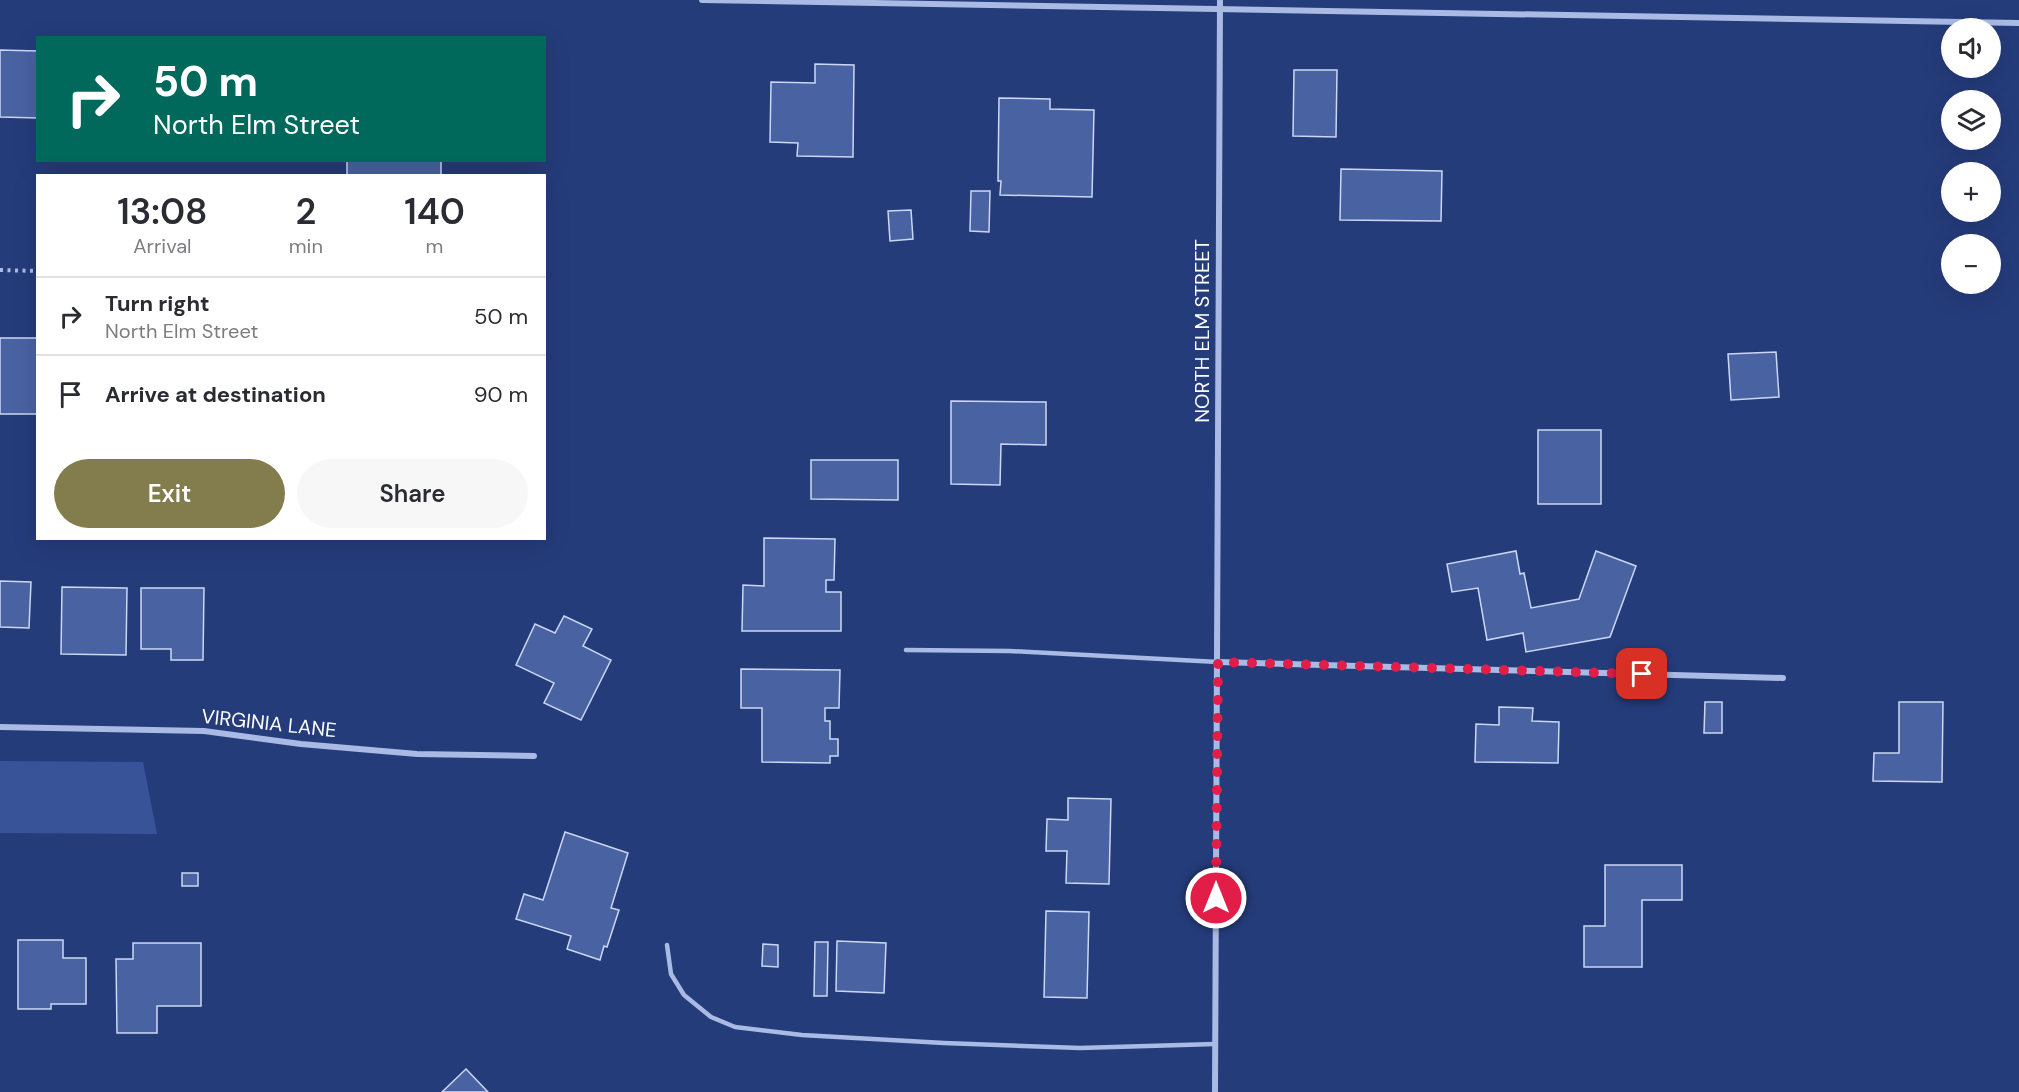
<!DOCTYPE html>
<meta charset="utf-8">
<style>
body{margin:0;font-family:"DM Sans",sans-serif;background:#f7f7f7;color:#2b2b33;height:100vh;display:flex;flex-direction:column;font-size:22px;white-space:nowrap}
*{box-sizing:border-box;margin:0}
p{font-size:20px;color:#7c7c81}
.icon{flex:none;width:33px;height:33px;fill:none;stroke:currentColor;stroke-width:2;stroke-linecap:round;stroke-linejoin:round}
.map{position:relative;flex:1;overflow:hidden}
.side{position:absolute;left:36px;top:174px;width:510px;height:366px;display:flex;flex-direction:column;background:#fff;border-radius:0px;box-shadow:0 6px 24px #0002}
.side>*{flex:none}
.guide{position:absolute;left:36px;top:36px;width:510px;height:126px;border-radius:0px;box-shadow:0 6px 24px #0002;background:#00695c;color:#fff;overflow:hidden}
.controls{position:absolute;left:1941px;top:18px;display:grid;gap:12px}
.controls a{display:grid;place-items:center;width:60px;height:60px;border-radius:50%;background:#fff;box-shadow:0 6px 24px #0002;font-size:30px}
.pin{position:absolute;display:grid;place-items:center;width:51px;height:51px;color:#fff;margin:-26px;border-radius:12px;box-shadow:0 3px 9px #0006}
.me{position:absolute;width:66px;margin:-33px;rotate:0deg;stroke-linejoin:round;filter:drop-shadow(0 0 4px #0008)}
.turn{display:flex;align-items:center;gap:21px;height:126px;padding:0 18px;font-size:27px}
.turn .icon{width:78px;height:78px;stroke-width:2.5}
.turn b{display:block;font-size:42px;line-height:51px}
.eta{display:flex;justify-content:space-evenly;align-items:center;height:102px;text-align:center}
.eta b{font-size:36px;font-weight:600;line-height:42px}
.button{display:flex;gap:12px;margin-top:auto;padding:12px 18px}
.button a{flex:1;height:69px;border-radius:36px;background:#837c4d;color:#fff;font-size:24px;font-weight:600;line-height:69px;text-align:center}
.button a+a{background:#f7f7f7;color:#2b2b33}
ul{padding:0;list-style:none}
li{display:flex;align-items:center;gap:18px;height:78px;padding:0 18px;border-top:2px solid #e1e1e2}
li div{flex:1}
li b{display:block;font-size:22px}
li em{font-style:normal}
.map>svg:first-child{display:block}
</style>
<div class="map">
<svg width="2019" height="1092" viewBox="0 0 2019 1092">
<rect width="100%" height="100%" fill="#253c7b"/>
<path fill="#395398" d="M0,761L143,762L157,834L0,833Z"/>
<g fill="#4962a2" stroke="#cbd7f4" stroke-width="1.5">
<path d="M0,50L38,51V118L0,117Z"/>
<path d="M815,64L854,65L853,157L797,156L798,143L770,142L771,82L815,83Z"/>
<path d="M1294,70H1337L1336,137L1293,136Z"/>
<path d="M999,98L1050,99V109L1094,110L1092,197L1000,195L1001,181H998Z"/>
<rect x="347" y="160" width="94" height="16"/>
<path d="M1341,169L1442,171L1441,221L1340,220Z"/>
<path d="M971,191H990L989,232L970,231Z"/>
<path d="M911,210L913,239L890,241L888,211Z"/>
<rect x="0" y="338" width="38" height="76"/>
<path d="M1776,352L1779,397L1731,400L1728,354Z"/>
<path d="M951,401L1046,402V445L1001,444L1000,485L951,484Z"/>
<rect x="1538" y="430" width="63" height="74"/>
<path d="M811,460H898V500L811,499Z"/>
<path d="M764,538L835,539L834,580H826V592H841V631H742L743,585L764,586Z"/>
<path d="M1516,551L1520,574L1524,573L1531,608L1579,599L1596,551L1636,566L1610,637L1526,652L1523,633L1487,640L1478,588L1452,592L1447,564Z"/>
<path d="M0,581L31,582L29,628L0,627Z"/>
<path d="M62,587L127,588L126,655L61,654Z"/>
<path d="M141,588H204L203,660H171V649H141Z"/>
<path d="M564,616L592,629L583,646L611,660L581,720L544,703L554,683L516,665L535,624L555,633Z"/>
<path d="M741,669L840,670L839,708H825V721H830V739H838V756H830V763L762,762V708H741Z"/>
<path d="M1705,702H1722V733H1704Z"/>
<path d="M1899,702H1943L1942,782L1873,781L1874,753H1899Z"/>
<path d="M1499,707L1533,708L1532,721L1559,722L1558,763L1475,762L1476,724L1499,725Z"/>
<path d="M1068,798L1111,799L1109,884L1066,883L1067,851H1046L1047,819L1068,820Z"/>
<path d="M565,832L628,853L611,908L619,910L607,947L604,946L600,960L567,949L571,936L516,919L524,894L543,900Z"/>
<path d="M1605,865H1682V900H1642V967H1584V926H1605Z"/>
<rect x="182" y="873" width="16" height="13"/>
<path d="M1046,911L1089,912L1087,998L1044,997Z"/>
<path d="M18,940H63V958H86V1004H51V1009H18Z"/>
<path d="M837,941L886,943L884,993L836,991Z"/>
<path d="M815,942H828L827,996H814Z"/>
<path d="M133,943H201V1006H157V1033H117L116,959H133Z"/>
<path d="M763,944L778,945V967L762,966Z"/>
<path d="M466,1069L488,1092H442Z"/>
</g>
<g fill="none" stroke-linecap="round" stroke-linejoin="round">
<path stroke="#a9bae4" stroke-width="4" stroke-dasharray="3 4.5" stroke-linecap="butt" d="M0,270L38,271"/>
<g stroke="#a9bae4" stroke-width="4.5">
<path d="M906,650L1009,651L1218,662"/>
<path d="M667,945L671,974L684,995L711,1017L735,1027L802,1035L944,1043L1080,1048L1215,1044"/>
</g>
<g stroke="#a9bae4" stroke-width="6">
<path d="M702,0L2019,23"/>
<path d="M1218,662L1783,678"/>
<path d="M0,727L204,731L301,744L417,754L534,756"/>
<path d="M1215,1092L1220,0"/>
</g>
</g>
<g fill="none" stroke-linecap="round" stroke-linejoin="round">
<path stroke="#e11d48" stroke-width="10" stroke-dasharray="0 18" d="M1216,898L1218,662L1642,674"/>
</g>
<g text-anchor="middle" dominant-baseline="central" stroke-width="4.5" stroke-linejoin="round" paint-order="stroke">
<g font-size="20" fill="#fff" stroke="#253c7b">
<text transform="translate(1202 331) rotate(-90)">NORTH ELM STREET</text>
<text transform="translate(269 723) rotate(6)">VIRGINIA LANE</text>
</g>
</g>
</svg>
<div class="controls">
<a><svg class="icon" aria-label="sound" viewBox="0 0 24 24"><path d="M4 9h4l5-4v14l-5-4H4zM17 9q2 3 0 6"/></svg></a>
<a><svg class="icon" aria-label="layers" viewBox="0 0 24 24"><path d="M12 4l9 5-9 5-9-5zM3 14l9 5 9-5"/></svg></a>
<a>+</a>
<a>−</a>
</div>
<div class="pin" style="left:1642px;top:674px;background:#d93025"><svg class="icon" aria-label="arrive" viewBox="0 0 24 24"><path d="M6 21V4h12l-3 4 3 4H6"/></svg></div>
<svg class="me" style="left:1216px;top:898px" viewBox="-20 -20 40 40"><circle r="17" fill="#e11d48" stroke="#fff" stroke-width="3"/><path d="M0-11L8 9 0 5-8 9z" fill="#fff"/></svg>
<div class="guide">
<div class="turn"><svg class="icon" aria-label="right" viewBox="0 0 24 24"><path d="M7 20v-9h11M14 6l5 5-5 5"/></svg><div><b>50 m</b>North Elm Street</div></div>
</div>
<section class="side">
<div class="eta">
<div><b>13:08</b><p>Arrival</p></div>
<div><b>2</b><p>min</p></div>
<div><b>140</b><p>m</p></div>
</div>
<ul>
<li><svg class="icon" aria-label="right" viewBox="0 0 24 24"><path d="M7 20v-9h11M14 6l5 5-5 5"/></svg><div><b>Turn right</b><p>North Elm Street</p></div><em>50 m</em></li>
<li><svg class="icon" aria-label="arrive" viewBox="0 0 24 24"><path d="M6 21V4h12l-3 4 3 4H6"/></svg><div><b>Arrive at destination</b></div><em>90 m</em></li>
</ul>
<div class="button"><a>Exit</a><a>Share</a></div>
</section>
</div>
